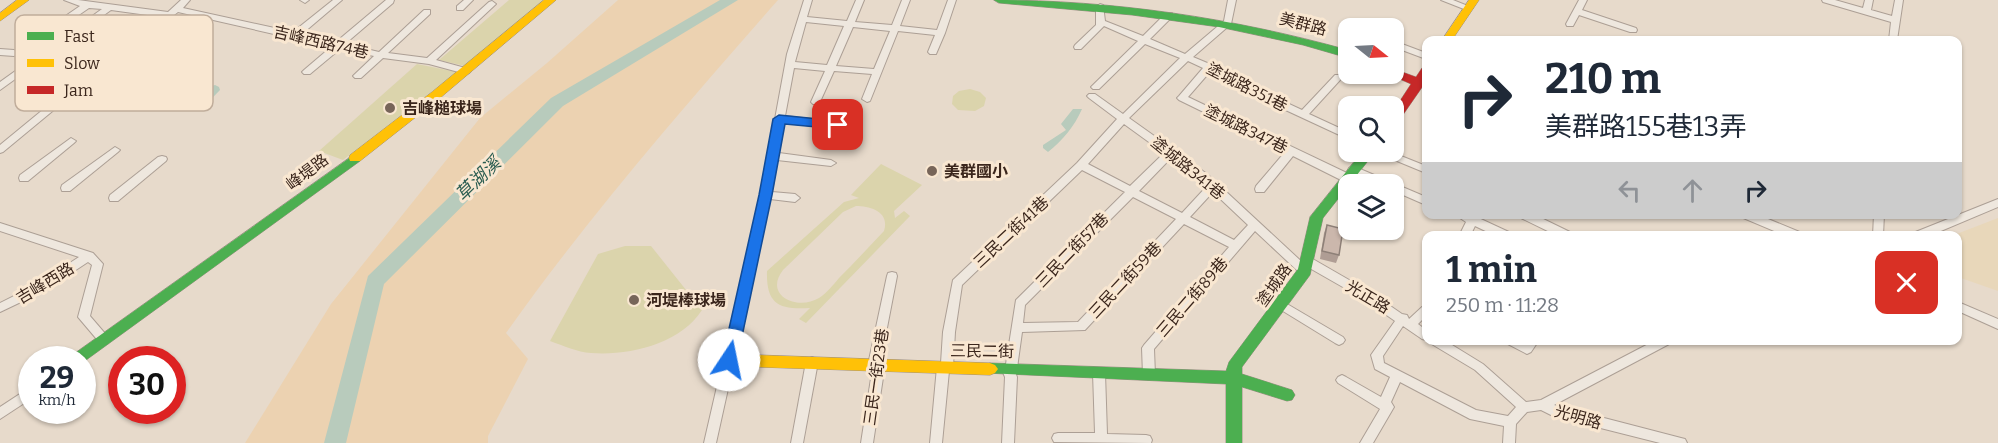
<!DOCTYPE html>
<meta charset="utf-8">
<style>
body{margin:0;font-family:Bitter,"Noto Sans TC",serif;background:#f2f2f3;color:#1f2937;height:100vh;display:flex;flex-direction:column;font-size:22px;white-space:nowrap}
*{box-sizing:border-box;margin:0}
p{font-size:20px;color:#747a83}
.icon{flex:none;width:33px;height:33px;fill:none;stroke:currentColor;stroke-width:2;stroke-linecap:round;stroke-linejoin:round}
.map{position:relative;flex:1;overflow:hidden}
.side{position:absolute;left:1422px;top:231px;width:540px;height:114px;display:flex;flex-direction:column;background:#fff;border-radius:12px;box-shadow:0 2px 4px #0004}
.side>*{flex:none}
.banner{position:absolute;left:1422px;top:36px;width:540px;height:183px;border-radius:12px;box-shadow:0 2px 4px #0004;background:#fff;color:#1f2937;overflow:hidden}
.needle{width:39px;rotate:108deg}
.fabs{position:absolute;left:1338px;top:18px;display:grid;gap:12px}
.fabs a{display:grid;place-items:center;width:66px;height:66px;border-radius:12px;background:#fff;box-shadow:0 2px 4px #0004;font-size:30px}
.speed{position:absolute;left:18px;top:346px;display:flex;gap:12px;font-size:30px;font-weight:700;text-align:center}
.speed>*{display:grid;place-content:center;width:78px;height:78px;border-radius:50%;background:#fff;box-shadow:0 2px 4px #0004;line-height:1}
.speed small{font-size:15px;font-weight:400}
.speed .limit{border:9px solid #d22;background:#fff;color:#111}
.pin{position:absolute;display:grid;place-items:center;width:51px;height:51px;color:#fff;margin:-26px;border-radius:12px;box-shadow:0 3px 9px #0006}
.me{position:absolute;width:66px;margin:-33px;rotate:11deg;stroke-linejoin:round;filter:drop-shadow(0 0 4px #0008)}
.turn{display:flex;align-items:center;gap:21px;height:126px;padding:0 24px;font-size:27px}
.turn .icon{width:78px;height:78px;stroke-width:2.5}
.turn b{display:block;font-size:42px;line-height:51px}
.lanes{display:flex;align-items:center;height:57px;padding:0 24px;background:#0003;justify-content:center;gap:30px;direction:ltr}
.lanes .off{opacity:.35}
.round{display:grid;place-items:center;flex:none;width:63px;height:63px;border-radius:12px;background:#f2f2f3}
.summary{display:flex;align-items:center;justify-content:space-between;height:102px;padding:0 24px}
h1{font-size:36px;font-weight:700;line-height:45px}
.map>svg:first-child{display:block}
</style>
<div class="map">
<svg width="1998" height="443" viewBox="0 0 1998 443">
<rect width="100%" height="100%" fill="#e7dacb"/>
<path fill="#e8d7ba" d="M1998,218V291L1958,277V236L1954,235Z"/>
<g fill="#dbd4ac" fill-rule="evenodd">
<path d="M509,0H548L465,66L439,60Z"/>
<path d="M417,64L457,72L343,160L319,151Z"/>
<path d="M970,89L980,92L986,98L984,106L975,111L958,110L952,104L953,96L959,91Z"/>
<path d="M881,164L922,185L894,211L895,218L904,211L910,216L806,323L799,319L810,308C779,310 766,304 767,271L844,202L859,198L851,195ZM856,206C871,206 890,212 884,231C869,247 854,263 839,278C833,285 827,293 819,298C798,311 763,296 783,270L843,212Z"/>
<path d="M625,246H651L702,310C680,344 629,356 591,353C577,352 564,346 550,341L598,254Z"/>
</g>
<path fill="#ecd2b1" d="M618,0H778C683,108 589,216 506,333L528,359L488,436V443H245L331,304L480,118L547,63Z"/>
<g fill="#b8cbbc">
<path d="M215,85L219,87L220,90C209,101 200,113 183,108L182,103L196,91Z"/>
<path d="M1073,109H1082C1074,127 1063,140 1048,152L1043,148V145L1066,130L1061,124Z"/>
</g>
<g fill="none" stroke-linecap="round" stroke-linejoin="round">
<path fill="#b8cbbc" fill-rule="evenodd" d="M720,0H738L563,106L384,284L346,443H324L368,276L551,98Z"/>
<defs>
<g id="street">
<path d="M64,0H78L168,12L181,0H190L183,8L293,32L333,0H342L302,34L336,42L386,0H394L393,3L345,44L379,52L424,10H430V14L388,53L427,58L489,2L492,1L496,4L436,60L469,69L471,71L469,73L466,74L429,64L383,58L361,78H355L353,76L355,74L374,56L340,49L310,74H304L302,72L304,70L331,47L178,12L90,80L3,152L0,153V145L84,76L162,17L111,10L0,90V82L102,9L89,8L57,30H51V26L80,6Z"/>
<path d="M300,0H309L305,3Z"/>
<path d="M464,0H473L463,10H457V6Z"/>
<path d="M804,0H812L807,17L847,21L856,0H864L855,22L892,25L902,0H910L900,26L937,30L948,0H956L945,33L936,54H930L928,52L935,35L898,31L870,101L867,102L862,99L872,74L834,71L819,104H813L811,102L825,71L794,68L785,116L857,124L862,127L857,130L784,123L779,153L831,160L836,163L831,166L777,160L772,192L795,194L800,198L795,202L770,199L716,443H704L761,195L787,54ZM806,22L844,26L827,65L795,62ZM853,27L890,31L874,69L836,66Z"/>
<path d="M1228,0H1236L1231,24L1193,57L1212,65L1214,69L1302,110L1335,75H1341L1343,77L1341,79L1309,114L1348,132V139L1208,74L1188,97L1351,175L1352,178L1351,181H1343L1293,156L1264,192H1256L1255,189L1256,186L1285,152L1179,100L1177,98L1179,96L1203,68L1188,61L1129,118L1174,150L1207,174L1302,262L1303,258H1311L1370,292L1402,314L1407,315L1409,319L1422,307L1426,306V316L1418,324L1426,330V340L1422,339L1403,326L1383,356L1384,363L1476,410L1508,416L1516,407L1475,370L1430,343L1428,340H1444L1483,364L1526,402L1541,400L1656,340H1673L1671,343L1554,405L1681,438L1685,439L1687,443H1660L1553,416L1541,410L1527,412L1516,424L1515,443H1503L1504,426L1470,419L1400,382L1391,402L1394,407L1373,443H1360L1380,409L1338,383L1336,380L1338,377L1342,375L1346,377L1381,397L1390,377L1375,369L1371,355L1395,321L1362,298L1306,266L1310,271L1309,274H1301L1255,231L1154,349L1155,375L1153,378L1149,380L1145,378L1143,375L1142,348L1144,345L1229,247L1184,224L1085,330L1022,332L1017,368L1015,372L1017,377L1014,443H1002L1005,377L1001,368L1006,364L1016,300L1125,192L1082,170L962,285L955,332L953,367L949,371L942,443H930L937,367L941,363L943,332L953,280L1077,163L1117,119L1089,98L1087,96L1089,94H1095L1123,114L1180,58L1145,44L1099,89H1093L1091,87L1093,85L1138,41L1104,26L1081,49H1075L1074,47L1075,45L1096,25V7L1100,4L1103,5L1105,21L1143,36L1166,13H1172V17L1150,39L1185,54L1224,21ZM1124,124L1164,153L1130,186L1088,164ZM1171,158L1207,186L1182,213L1139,191ZM1213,192L1248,225L1234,240L1190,217ZM1133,197L1176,219L1078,322L1023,323L1025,305Z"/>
<path d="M1441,0H1453L1473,8L1469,11Z"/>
<path d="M1579,0H1587L1582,10L1636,28L1637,30L1636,32H1630L1579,15L1573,26H1567L1566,24Z"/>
<path d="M1822,0H1835L1863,8L1865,0H1873L1871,10L1892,16L1895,0H1903L1897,40H1889L1891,22L1823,2Z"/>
<path d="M1389,19L1393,22L1389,28H1381L1386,20Z"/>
<path d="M1350,25L1354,28H1348V31L1344,28Z"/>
<path d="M1394,41L1426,53V59L1394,47Z"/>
<path d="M0,49L14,50L19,53L14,56L0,55Z"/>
<path d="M71,138L76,141L74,143L28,181H20L19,178L20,175Z"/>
<path d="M115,147L120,150L118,152L70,191H62L61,188L62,185Z"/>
<path d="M1378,152H1391L1426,166V173L1380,154Z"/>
<path d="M162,156L166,157L167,159L166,161L118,201H110L109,198L110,195L158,157Z"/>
<path d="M1353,166L1426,197V205L1394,191V184H1378L1349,172L1348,170L1349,168Z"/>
<path d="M1998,199V207L1929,236H1912L1913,233Z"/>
<path d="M1454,214H1470L1511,233L1512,236H1496L1475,226L1470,236H1459L1466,222Z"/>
<path d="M1518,214H1533L1572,233L1573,236H1558L1519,217Z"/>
<path d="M1740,214H1756L1802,233L1803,236H1786L1741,217Z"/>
<path d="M1874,214H1884L1883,236H1873Z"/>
<path d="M0,223L93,253L103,264L90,316L108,337L110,340L108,343L104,345L100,343L78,317L92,265L88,262L44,291L0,312V303L36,285L79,257L0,231Z"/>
<path d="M892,272L896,273L897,276L880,364L884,371L873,443H861L872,372L868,365L887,276L888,273Z"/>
<path d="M1282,301L1343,337L1345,340L1343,343L1339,345L1335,343L1278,308L1276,305L1278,302Z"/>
<path d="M1958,302L1998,319V329L1958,311Z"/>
<path d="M1504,340H1521L1525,342L1526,340H1539L1531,352L1527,354L1506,343Z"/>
<path d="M812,357L816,359L818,362L803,443H791L806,362L808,359Z"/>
<path d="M1099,368L1103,370L1105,373L1107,434L1146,435L1150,436L1152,440L1151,443L1054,442L1052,438L1054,434L1058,433H1095L1093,373L1095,370Z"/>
<path d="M32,386V398L0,419V407Z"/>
</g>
<g id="fast">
<path d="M994,0C1113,0 1233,18 1348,50V58L1303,45L1219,27L1132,15L999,3Z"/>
<path d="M1362,152H1375L1323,218L1310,275L1242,367V374L1292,390L1295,395L1292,400L1287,401L1242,387V443H1226V384L985,373L982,369L985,365L990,363L1226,371L1229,362L1298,269L1310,217Z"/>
<path d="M355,154L361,158L360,161L82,363V360H68L71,356Z"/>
</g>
<g id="slow">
<path d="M17,0H29L0,21V13Z"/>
<path d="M544,0H556L440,98L360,161H350L349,158L350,155L432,92Z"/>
<path d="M1469,0H1479L1452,40H1442Z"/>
<path d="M729,354L990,363L995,365L998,369L995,373L990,375L729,366L724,364L721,360L724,356Z"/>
</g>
<path id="jam" d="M1426,67L1425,83L1398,122L1394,123V110L1411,84L1388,74H1394V69L1416,77L1422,68Z"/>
</defs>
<use href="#street" stroke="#ac9f95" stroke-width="2"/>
<use href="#fast" stroke="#9c8f85" stroke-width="1"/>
<use href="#slow" stroke="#9c8f85" stroke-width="1"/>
<use href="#jam" stroke="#9c8f85" stroke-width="1"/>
<use href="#street" fill="#eee7de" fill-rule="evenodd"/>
<use href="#fast" fill="#4caf50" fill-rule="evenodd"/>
<use href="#slow" fill="#ffc107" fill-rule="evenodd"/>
<use href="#jam" fill="#c62828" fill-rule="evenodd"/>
</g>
<path fill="#af9d94" d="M1327,225L1339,255L1336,263L1320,259L1324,233Z"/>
<path fill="#cbb7ac" stroke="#8e8078" stroke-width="1.5" d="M1327,225L1343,229L1339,255L1322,251Z"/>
<path fill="#1a73e8" stroke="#114b97" stroke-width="1.5" d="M779,115L838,121L844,125L838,129L785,124L772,195L737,360L735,364L729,366L724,364L722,360L759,195L773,119Z"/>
<g fill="#776559" stroke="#f9e7d1" stroke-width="2">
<circle cx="390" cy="108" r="6"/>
<circle cx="932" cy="171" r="6"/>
<circle cx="634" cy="300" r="6"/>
</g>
<g text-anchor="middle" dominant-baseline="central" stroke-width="6" stroke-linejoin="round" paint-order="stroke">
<g font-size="16" fill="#3b261c" stroke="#f9e7d1">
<text transform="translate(1303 24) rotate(14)">美群路</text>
<text transform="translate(321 42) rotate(13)">吉峰西路74巷</text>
<text transform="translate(1247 87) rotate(27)">塗城路351巷</text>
<text transform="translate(1246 129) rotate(26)">塗城路347巷</text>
<text transform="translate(1188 168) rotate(39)">塗城路341巷</text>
<text transform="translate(307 172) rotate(-37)">峰堤路</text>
<text transform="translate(1011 232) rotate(-43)">三民二街41巷</text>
<text transform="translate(1072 250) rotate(-46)">三民二街57巷</text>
<text transform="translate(1125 280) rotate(-47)">三民二街59巷</text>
<text transform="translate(45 283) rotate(-31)">吉峰西路</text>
<text transform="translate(1274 285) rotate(-55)">塗城路</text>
<text transform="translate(1192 297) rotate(-49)">三民二街89巷</text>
<text transform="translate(1368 297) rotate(31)">光正路</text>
<text transform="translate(982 351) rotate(1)">三民二街</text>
<text transform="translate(876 377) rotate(-82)">三民一街23巷</text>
<text transform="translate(1578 417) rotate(16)">光明路</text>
</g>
<g font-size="16" font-weight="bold" fill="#3b261c" stroke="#f9e7d1" text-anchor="start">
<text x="402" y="108">吉峰槌球場</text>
<text x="944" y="171">美群國小</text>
<text x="646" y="300">河堤棒球場</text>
</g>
<g font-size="18" font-style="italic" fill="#2a5c51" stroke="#f9e7d1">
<text transform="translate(478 179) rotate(-44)">草湖溪</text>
</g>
</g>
<rect x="15" y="15" width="198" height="96" rx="9" fill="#f9e7d1" stroke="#c0ad9b" stroke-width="1.5"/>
<rect x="27" y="32" width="27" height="8" fill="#4caf50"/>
<rect x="27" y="59" width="27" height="8" fill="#ffc107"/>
<rect x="27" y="86" width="27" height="8" fill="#c62828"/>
<g font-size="16" fill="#3b261c">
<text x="64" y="42">Fast</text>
<text x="64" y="69">Slow</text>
<text x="64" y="96">Jam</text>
</g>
</svg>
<div class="fabs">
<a><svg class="needle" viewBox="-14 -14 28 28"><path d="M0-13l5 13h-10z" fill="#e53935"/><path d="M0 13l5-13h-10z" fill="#747a83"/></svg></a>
<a><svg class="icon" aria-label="search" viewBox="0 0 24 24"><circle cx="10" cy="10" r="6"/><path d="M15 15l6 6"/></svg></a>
<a><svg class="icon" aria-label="layers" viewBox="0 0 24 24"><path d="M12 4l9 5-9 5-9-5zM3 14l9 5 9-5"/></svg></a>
</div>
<div class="speed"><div>29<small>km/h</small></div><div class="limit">30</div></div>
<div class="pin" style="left:838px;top:125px;background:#d93025"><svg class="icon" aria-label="arrive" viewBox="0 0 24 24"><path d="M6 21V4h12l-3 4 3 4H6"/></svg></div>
<svg class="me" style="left:729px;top:360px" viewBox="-20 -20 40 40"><circle r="19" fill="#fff"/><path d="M0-13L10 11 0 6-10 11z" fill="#1a73e8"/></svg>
<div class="banner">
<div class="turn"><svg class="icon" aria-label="right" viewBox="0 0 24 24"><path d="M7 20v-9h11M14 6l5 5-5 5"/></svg><div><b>210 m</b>美群路155巷13弄</div></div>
<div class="lanes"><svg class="icon off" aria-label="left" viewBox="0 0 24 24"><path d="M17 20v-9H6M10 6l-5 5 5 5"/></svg><svg class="icon off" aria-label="ahead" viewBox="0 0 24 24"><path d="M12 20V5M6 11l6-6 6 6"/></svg><svg class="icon" aria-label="right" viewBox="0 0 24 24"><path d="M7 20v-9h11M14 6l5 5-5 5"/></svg></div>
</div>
<section class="side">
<div class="summary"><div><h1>1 min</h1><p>250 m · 11:28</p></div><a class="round" style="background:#d93025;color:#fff"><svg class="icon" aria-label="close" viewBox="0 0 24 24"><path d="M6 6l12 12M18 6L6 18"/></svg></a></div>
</section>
</div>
